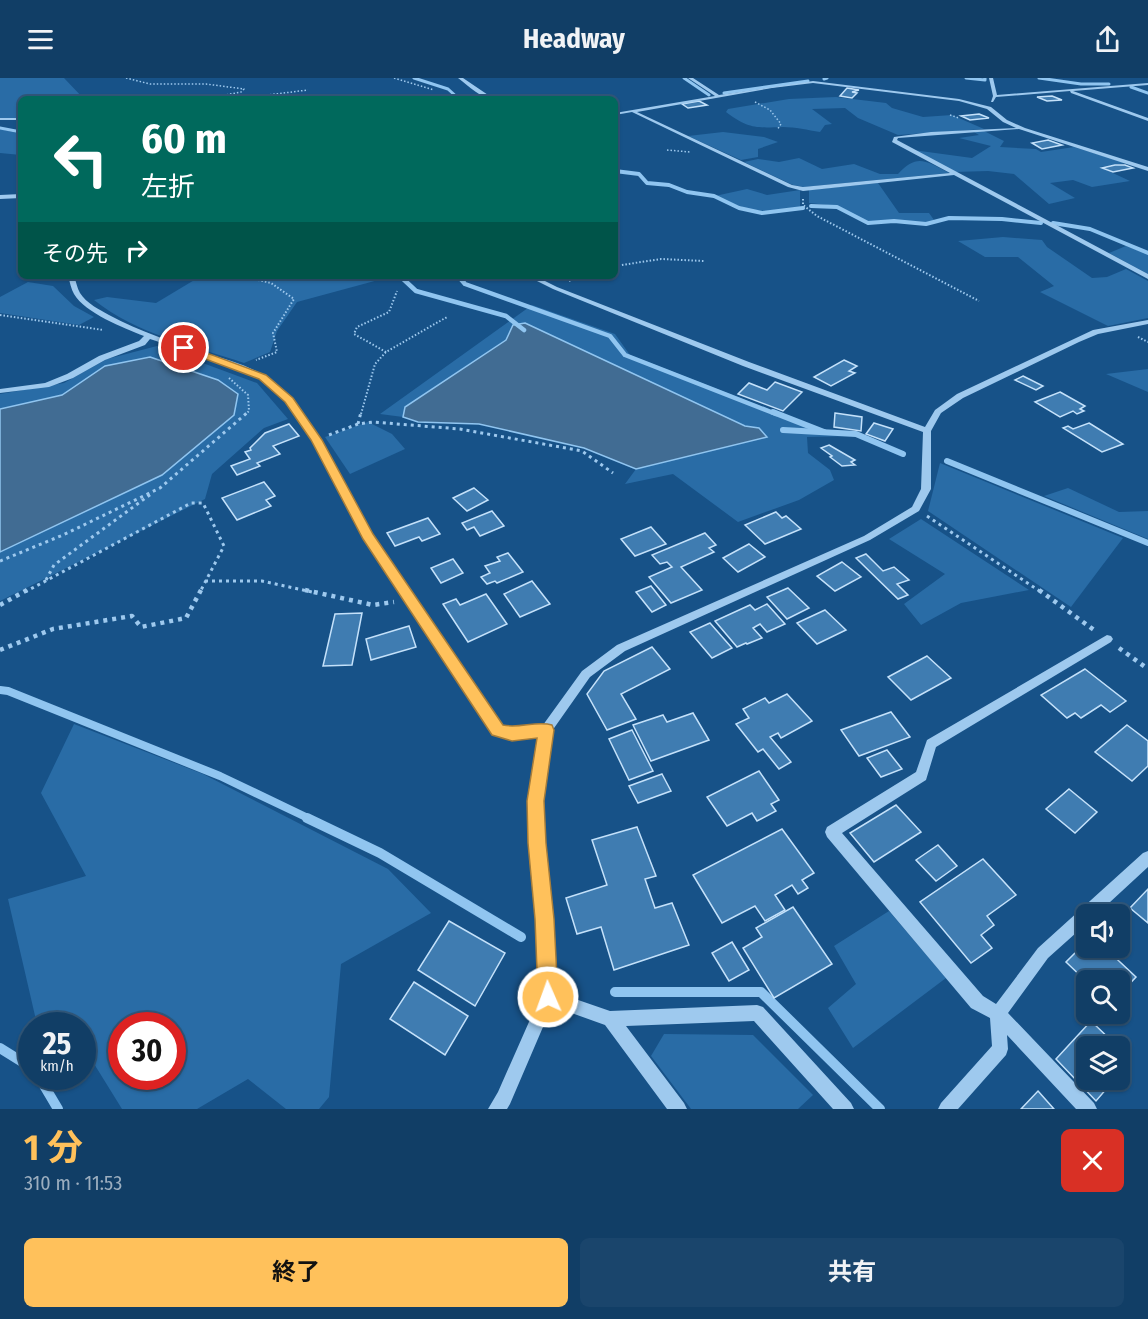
<!DOCTYPE html>
<html lang="ja">
<meta charset="utf-8">
<style>
body{margin:0;font-family:"Fira Sans Condensed","Noto Sans JP",sans-serif;background:#1a456c;color:#f1f3f6;height:100vh;display:flex;flex-direction:column;font-size:22px;white-space:nowrap}
*{box-sizing:border-box;margin:0}
p{font-size:20px;color:#9caebf}
.icon{flex:none;width:33px;height:33px;fill:none;stroke:currentColor;stroke-width:2;stroke-linecap:round;stroke-linejoin:round}
.map{position:relative;height:1031px;overflow:hidden}
.sheet{display:flex;flex-direction:column;background:#113e66;flex:1}
.sheet>*{flex:none}
.guide{position:absolute;left:18px;top:18px;width:600px;height:183px;border-radius:9px;box-shadow:0 2px 4px #0004,0 0 0 2px #30577a;background:#00695c;color:#fff;overflow:hidden}
.controls{position:absolute;left:1076px;top:826px;display:grid;gap:12px}
.controls a{display:grid;place-items:center;width:54px;height:54px;border-radius:9px;background:#113e66;box-shadow:0 2px 4px #0004,0 0 0 2px #30577a;font-size:30px}
.speed{position:absolute;left:18px;top:934px;display:flex;gap:12px;font-size:30px;font-weight:700;text-align:center}
.speed>*{display:grid;place-content:center;width:78px;height:78px;border-radius:50%;background:#113e66;box-shadow:0 2px 4px #0004,0 0 0 2px #30577a;line-height:1}
.speed small{font-size:15px;font-weight:400}
.speed .limit{border:9px solid #d22;background:#fff;color:#111}
.pin{position:absolute;display:grid;place-items:center;width:51px;height:51px;color:#fff;margin:-26px;border:3px solid #fff;border-radius:50%;box-shadow:0 2px 6px #0007}
.me{position:absolute;width:66px;margin:-33px;rotate:358deg;stroke-linejoin:round;filter:drop-shadow(0 0 4px #0008)}
.turn{display:flex;align-items:center;gap:21px;height:126px;padding:0 24px;font-size:27px}
.turn .icon{width:78px;height:78px;stroke-width:2.5}
.turn b{display:block;font-size:42px;line-height:51px}
.then{display:flex;align-items:center;height:57px;padding:0 24px;background:#0003;gap:12px;font-size:22px}
.round{display:grid;place-items:center;flex:none;width:63px;height:63px;border-radius:9px;background:#1a456c}
.headline{display:flex;align-items:center;justify-content:space-between;height:102px;padding:0 24px}
h1{font-size:36px;font-weight:700;line-height:45px;color:#ffc15b}
.primary-button{display:flex;gap:12px;margin-top:auto;padding:12px 24px}
.primary-button a{flex:1;height:69px;border-radius:9px;background:#ffc15b;color:#111;font-size:24px;font-weight:700;line-height:69px;text-align:center}
.primary-button a+a{background:#1a456c;color:#f1f3f6}
header{display:flex;justify-content:space-between;align-items:center;height:78px;padding:0 24px;background:#113e66;font-size:27px;font-weight:700}
.map>svg:first-child{display:block}
</style>
<header><svg class="icon" aria-label="menu" viewBox="0 0 24 24"><path d="M4 6h16M4 12h16M4 18h16"/></svg>Headway<svg class="icon" aria-label="share" viewBox="0 0 24 24"><path d="M12 15V3M7 8l5-5 5 5M5 13v7h14v-7"/></svg></header>
<div class="map">
<svg width="1148" height="1031" viewBox="0 0 1148 1031">
<rect width="100%" height="100%" fill="#175288"/>
<g fill="#296ca6" fill-rule="evenodd">
<path d="M0,0H64L84,21H21V40H0Z"/>
<path d="M836,19L886,25L892,30L923,39L952,37L984,51L898,57L858,40L845,30L812,31L832,46L825,47L820,54C808,52 795,49 783,49C756,50 749,51 726,34L728,31L789,21Z"/>
<path d="M0,51L21,56V77L0,75Z"/>
<path d="M984,53L1004,63L1000,69L1036,71L1041,74L1074,69L1126,85L1100,89L1130,103L1092,109L1073,102L1050,105L1075,120L1049,126L1014,96L988,93L954,94L913,72L972,80L991,68L959,60L979,57L974,54Z"/>
<path d="M723,54L764,59L778,64L758,71V79L741,82L688,58Z"/>
<path d="M799,80L822,91L854,86L880,96H898C917,75 926,83 949,95L804,109L793,107L744,84L758,81L779,84Z"/>
<path d="M878,105L899,135H929L934,142L924,146L894,142L869,144L837,128L809,125V112Z"/>
<path d="M747,111L767,117L800,112V130C760,135 752,135 715,118Z"/>
<path d="M1003,159L1042,162L1047,169L1092,200L1107,199L1126,191L1148,203V240L1108,248L1040,214L1054,208L1018,179H985L958,163Z"/>
<path d="M1126,168L1148,176V196L1109,175Z"/>
<path d="M201,198H384L382,201L297,224L277,253L270,274L244,285C194,268 136,256 94,222L107,219L156,225Z"/>
<path d="M28,204L53,208L74,228L94,239L79,247L0,235V219Z"/>
<path d="M532,227L615,256L630,277L820,351L854,358L807,359L808,375L830,392L834,402L799,422L738,444L673,396L625,406L636,391L767,359L759,350L745,348L506,262L405,329L403,339L380,336Z"/>
<path d="M157,268L257,305L288,341L264,350L212,396L205,421L0,523V474L162,397L105,288L62,317L0,331V316L64,305L107,281Z"/>
<path d="M1148,291V314L1106,296Z"/>
<path d="M368,344L392,356L405,371L350,396L325,359Z"/>
<path d="M940,385L1123,460L1071,529L928,433Z"/>
<path d="M1068,410L1119,434L1148,433V461L1044,418Z"/>
<path d="M921,441L1029,512L961,525L921,547L904,526L945,496L889,461Z"/>
<path d="M74,646L203,696L388,791L431,835L341,886L329,1019L319,1031H286L248,1001L197,1031H122L83,968L82,948H46L36,942L8,821L86,798L41,715ZM122,948H172V999H122Z"/>
<path d="M889,833L946,900L853,970L828,930L856,906L834,868Z"/>
<path d="M664,956L753,957L813,1017L798,1031H691L651,978Z"/>
</g>
<g fill="#416c93" stroke="#90c5f0" stroke-width="1.5">
<path d="M525,245L745,348L759,350L767,359L636,391L584,370L479,346L418,344L403,339L405,329L506,262L513,247Z"/>
<path d="M150,279L218,302L238,316L234,337L162,397L0,474V331L62,317L105,288Z"/>
</g>
<g fill="none" stroke-linecap="round" stroke-linejoin="round">
<g stroke="#90c5f0" stroke-width="3">
<path d="M414,0L448,11L459,21"/>
<path d="M684,0L709,17"/>
<path d="M966,0L985,2V0"/>
<path d="M1039,0L1081,6H1109"/>
<path d="M824,1L827,0"/>
<path d="M1131,9L1148,15"/>
<path d="M724,15L808,3"/>
<path d="M0,50L21,54"/>
</g>
<g stroke="#90c5f0" stroke-width="4">
<path d="M615,93L639,96L647,105L669,107L687,114L714,118L739,130L762,135L803,130"/>
<path d="M811,128L837,129L868,145L894,143L926,146L949,140L1002,141L1041,145"/>
<path d="M1053,145L1090,151L1148,175"/>
</g>
<g stroke="#90c5f0" stroke-width="4.5">
<path d="M400,198L416,213L506,238L524,252"/>
<path d="M458,198L465,206L610,258L625,277L776,336"/>
</g>
<g stroke="#90c5f0" stroke-width="6">
<path d="M773,334L824,354"/>
<path d="M783,352L856,356L903,376"/>
<path d="M947,383L1148,465"/>
</g>
<path stroke="#90c5f0" stroke-width="8" d="M0,612L8,613L220,698L310,741"/>
<g stroke="#90c5f0" stroke-width="10">
<path d="M307,740L380,775L521,859"/>
<path d="M615,914H761L880,1031"/>
<path d="M0,970L32,990"/>
<path d="M39,999L58,1031"/>
</g>
</g>
<g fill="#3f7cb1" stroke="#c4e1fa" stroke-width="1.5">
<path d="M847,10L859,12L852,14L857,15L852,20L840,18Z"/>
<path d="M1052,18L1062,22L1047,23L1037,19Z"/>
<path d="M699,23L707,27L688,30L682,26Z"/>
<path d="M979,36L989,40L970,42L961,38Z"/>
<path d="M1048,62L1062,67L1042,71L1032,65Z"/>
<path d="M1115,87H1125L1133,90L1113,94L1102,90Z"/>
<path d="M844,282L857,288L849,293L855,295L831,308L814,299Z"/>
<path d="M1023,298L1043,308L1036,312L1015,302Z"/>
<path d="M775,304L802,314L783,333L738,316L749,305L767,312Z"/>
<path d="M1060,314L1085,328L1080,331L1084,333L1077,336L1073,333L1060,339L1035,324Z"/>
<path d="M835,335L862,339L861,353L834,349Z"/>
<path d="M874,345L893,351L885,363L866,356Z"/>
<path d="M1089,345L1123,366L1102,374L1063,350L1068,348L1073,351Z"/>
<path d="M289,346L299,358L273,368L280,376L257,385L260,388L237,397L231,388L250,381L245,374L251,372L250,370L265,355Z"/>
<path d="M829,367L855,382L851,384L855,387L842,388L830,379L832,378L821,370Z"/>
<path d="M264,404L275,418L266,422L271,428L237,442L222,420Z"/>
<path d="M474,410L488,422L467,433L453,420Z"/>
<path d="M492,433L504,448L480,458L474,449L467,452L462,445Z"/>
<path d="M776,434L782,440L786,438L801,451L765,466L745,447Z"/>
<path d="M428,440L440,456L422,463L419,459L395,468L387,455Z"/>
<path d="M651,449L666,466L635,478L621,461Z"/>
<path d="M705,455L716,467L709,470L714,474L681,489L702,512L671,525L649,499L672,489L667,484L660,486L652,477Z"/>
<path d="M749,466L765,479L738,494L723,480Z"/>
<path d="M508,475L523,494L497,505L495,503L487,506L481,499L490,495L485,488L500,483L497,479Z"/>
<path d="M866,476L883,493L894,489L909,502L897,506L908,517L898,521L856,480Z"/>
<path d="M453,481L463,495L441,505L431,490Z"/>
<path d="M842,484L861,499L835,513L817,498Z"/>
<path d="M532,503L550,526L520,539L504,516Z"/>
<path d="M651,508L666,527L652,534L636,514Z"/>
<path d="M788,510L809,530L787,541L767,519Z"/>
<path d="M486,516L507,546L468,564L443,526L456,521L460,527Z"/>
<path d="M767,526L785,546L767,554L760,546L753,550L762,560L747,566L746,565L737,569L715,543L750,527L755,532Z"/>
<path d="M825,532L846,552L817,566L797,545Z"/>
<path d="M362,535L352,587L323,588L335,536Z"/>
<path d="M710,545L732,570L712,580L690,554Z"/>
<path d="M409,548L416,569L371,582L366,561Z"/>
<path d="M652,569L670,591L621,616L636,641L607,652L587,616L604,593Z"/>
<path d="M927,578L951,600L911,622L888,599Z"/>
<path d="M1085,591L1126,623L1110,634L1101,627L1081,640L1075,635L1067,640L1041,617Z"/>
<path d="M787,616L812,643L781,660L778,655L770,659L791,684L779,691L763,671L758,674L736,646L749,640L743,631L765,620L769,625Z"/>
<path d="M891,634L910,659L859,678L841,652Z"/>
<path d="M693,635L709,662L651,683L633,647L663,637L667,644Z"/>
<path d="M1127,647L1148,663V688L1132,703L1095,674Z"/>
<path d="M632,652L653,693L629,702L609,661Z"/>
<path d="M887,672L902,691L881,699L867,680Z"/>
<path d="M759,693L779,722L771,726L776,733L757,743L752,735L727,748L707,719Z"/>
<path d="M662,696L671,713L638,725L629,708Z"/>
<path d="M1069,711L1097,734L1075,755L1046,731Z"/>
<path d="M896,727L921,754L874,784L850,755Z"/>
<path d="M637,749L656,798L645,801L655,830L672,825L689,867L614,892L601,849L577,856L566,820L607,807L592,762Z"/>
<path d="M782,751L814,795L802,802L808,810L798,816L792,807L775,817L785,832L765,843L755,828L722,845L693,797Z"/>
<path d="M938,767L957,788L936,803L916,782Z"/>
<path d="M983,781L1016,817L987,838L994,847L981,857L992,870L971,885L920,824Z"/>
<path d="M1148,811V845L1130,830Z"/>
<path d="M793,829L832,886L774,920L743,870L762,859L756,850Z"/>
<path d="M449,843L505,875L475,928L418,892Z"/>
<path d="M732,864L749,892L729,903L712,875Z"/>
<path d="M1086,864V870H1105L1136,899L1119,917V903H1086L1066,884Z"/>
<path d="M414,904L468,938L445,977L390,941Z"/>
<path d="M1091,943L1118,969H1086V1002H1114L1096,1023L1056,981Z"/>
<path d="M1119,970L1131,982L1119,996Z"/>
<path d="M1038,1013L1054,1031H1021Z"/>
</g>
<g fill="none" stroke-linecap="round" stroke-linejoin="round">
<g stroke="#9ec9ee" stroke-width="1.5" stroke-dasharray="1.5 2" stroke-linecap="butt">
<path d="M126,0L150,6H206L244,11L241,14L204,21"/>
<path d="M394,0L434,12"/>
<path d="M177,21H205"/>
<path d="M235,21L308,12"/>
<path d="M755,24L770,32L781,46L777,52"/>
<path d="M950,37L959,40"/>
<path d="M667,72L690,74"/>
</g>
<g stroke="#9ec9ee" stroke-width="2" stroke-dasharray="1.5 2" stroke-linecap="butt">
<path d="M803,121V127L817,138L979,223"/>
<path d="M615,188L661,181L704,183"/>
<path d="M241,198L271,205L294,221L273,255L277,274L256,282"/>
<path d="M569,203L579,198"/>
<path d="M0,237L103,252"/>
<path d="M1138,259L1148,264"/>
<path d="M386,274L354,256L357,249L389,234L397,213"/>
<path d="M229,300L248,317L249,333L246,336"/>
<path d="M361,336L375,286L386,274L447,239"/>
</g>
<g stroke="#9ec9ee" stroke-width="3" stroke-dasharray="3 4" stroke-linecap="butt">
<path d="M358,346L361,334"/>
<path d="M329,357L358,346L373,344L460,351L582,373L613,395"/>
<path d="M927,438L1041,514"/>
<path d="M0,483L63,457L160,410L248,334"/>
<path d="M46,502L54,487L151,416"/>
<path d="M205,503H262L312,514"/>
<path d="M25,514L191,425H203L224,468L200,514"/>
</g>
<g stroke="#9ec9ee" stroke-width="4.5" stroke-dasharray="4 5" stroke-linecap="butt">
<path d="M305,512L373,527L394,524"/>
<path d="M1039,512L1094,552"/>
<path d="M0,527L27,512"/>
<path d="M1119,570L1148,591"/>
<path d="M0,572L53,551L132,538L141,549L186,540L201,512"/>
</g>
<g fill="#9ec9ee" fill-rule="evenodd">
<path d="M458,0H463L494,21C481,21 469,8 458,0Z"/>
<path d="M688,0H693L719,17L813,3L959,21L991,29L1007,42L1025,50L1148,89V93L1019,51L898,60L897,62L1148,196V201L954,97L803,113L788,109L632,34L615,37V35L715,18ZM813,5L959,23L987,31L1003,44L1016,50L931,54L894,59L892,64L950,95L803,109L792,107L637,34L772,10Z"/>
<path d="M989,0H993L997,17L1148,5V7L1073,13L1148,40V43L1071,15L1070,13L996,19L993,24H991L993,18Z"/>
<rect x="0" y="40" width="21" height="2"/>
<path d="M21,116V120L0,121V117Z"/>
<path d="M68,198H74C76,203 77,210 80,215C86,225 100,232 109,237C140,254 173,264 206,275C227,282 252,288 269,301C319,341 339,403 372,456C412,521 458,584 502,648L512,651L543,647L582,593L617,567L864,458L912,429L921,411L923,354L743,288L553,211L527,198H535L557,209L749,284L925,349L935,332L957,316L1093,252L1148,242V246L1098,256L1079,264L963,320L941,335L931,353V411L919,433L870,462L625,573L590,599L552,653L543,723L555,914L610,933L757,927L763,929L851,1025L854,1031H833L754,943L626,948L684,1025L687,1031H667L605,947L552,928L510,1026L507,1031H488L498,1014L540,919L529,723L539,658L512,661L494,656C451,591 406,527 365,461C334,411 312,336 261,302C231,283 184,273 150,261L145,267L105,282L73,300L49,309L0,315V311L45,305L67,296L99,278L139,263L144,258C124,250 85,235 74,216C71,211 70,204 68,198Z"/>
<path d="M1107,557L1111,558L1113,561L1111,564L936,669L926,702L842,755L983,918L996,926L1038,870L1143,775L1148,773V789L1096,837H1086V846L1048,880L1008,935L1094,1025L1097,1031H1076L1007,957L1008,971L1006,977L958,1031H938L941,1025L992,968L990,940L971,930L827,759L825,754L827,749L916,694L927,662Z"/>
</g>
</g>
<path fill="#ffc15b" stroke="#a67d3b" stroke-width="1.5" d="M181,268H188L266,297L293,320L322,362L373,456L503,647C519,651 537,642 552,647L554,652L544,723L546,765L554,841L558,919L555,927L548,930L541,927L538,919L535,841L528,765L527,723L537,660L512,663L492,657L363,461L311,362L285,324L259,301L181,272Z"/>
</svg>
<div class="controls">
<a><svg class="icon" aria-label="sound" viewBox="0 0 24 24"><path d="M4 9h4l5-4v14l-5-4H4zM17 9q2 3 0 6"/></svg></a>
<a><svg class="icon" aria-label="search" viewBox="0 0 24 24"><circle cx="10" cy="10" r="6"/><path d="M15 15l6 6"/></svg></a>
<a><svg class="icon" aria-label="layers" viewBox="0 0 24 24"><path d="M12 4l9 5-9 5-9-5zM3 14l9 5 9-5"/></svg></a>
</div>
<div class="speed"><div>25<small>km/h</small></div><div class="limit">30</div></div>
<div class="pin" style="left:184px;top:270px;background:#d93025"><svg class="icon" aria-label="arrive" viewBox="0 0 24 24"><path d="M6 21V4h12l-3 4 3 4H6"/></svg></div>
<svg class="me" style="left:548px;top:919px" viewBox="-20 -20 40 40"><circle r="17" fill="#ffc15b" stroke="#fff" stroke-width="3"/><path d="M0-11L8 9 0 5-8 9z" fill="#fff"/></svg>
<div class="guide">
<div class="turn"><svg class="icon" aria-label="left" viewBox="0 0 24 24"><path d="M17 20v-9H6M10 6l-5 5 5 5"/></svg><div><b>60 m</b>左折</div></div>
<div class="then">その先<svg class="icon" aria-label="right" viewBox="0 0 24 24"><path d="M7 20v-9h11M14 6l5 5-5 5"/></svg></div>
</div>
</div>
<section class="sheet">
<div class="headline"><div><h1>1 分</h1><p>310 m · 11:53</p></div><a class="round" style="background:#d93025;color:#fff"><svg class="icon" aria-label="close" viewBox="0 0 24 24"><path d="M6 6l12 12M18 6L6 18"/></svg></a></div>
<div class="primary-button"><a>終了</a><a>共有</a></div>
</section>
